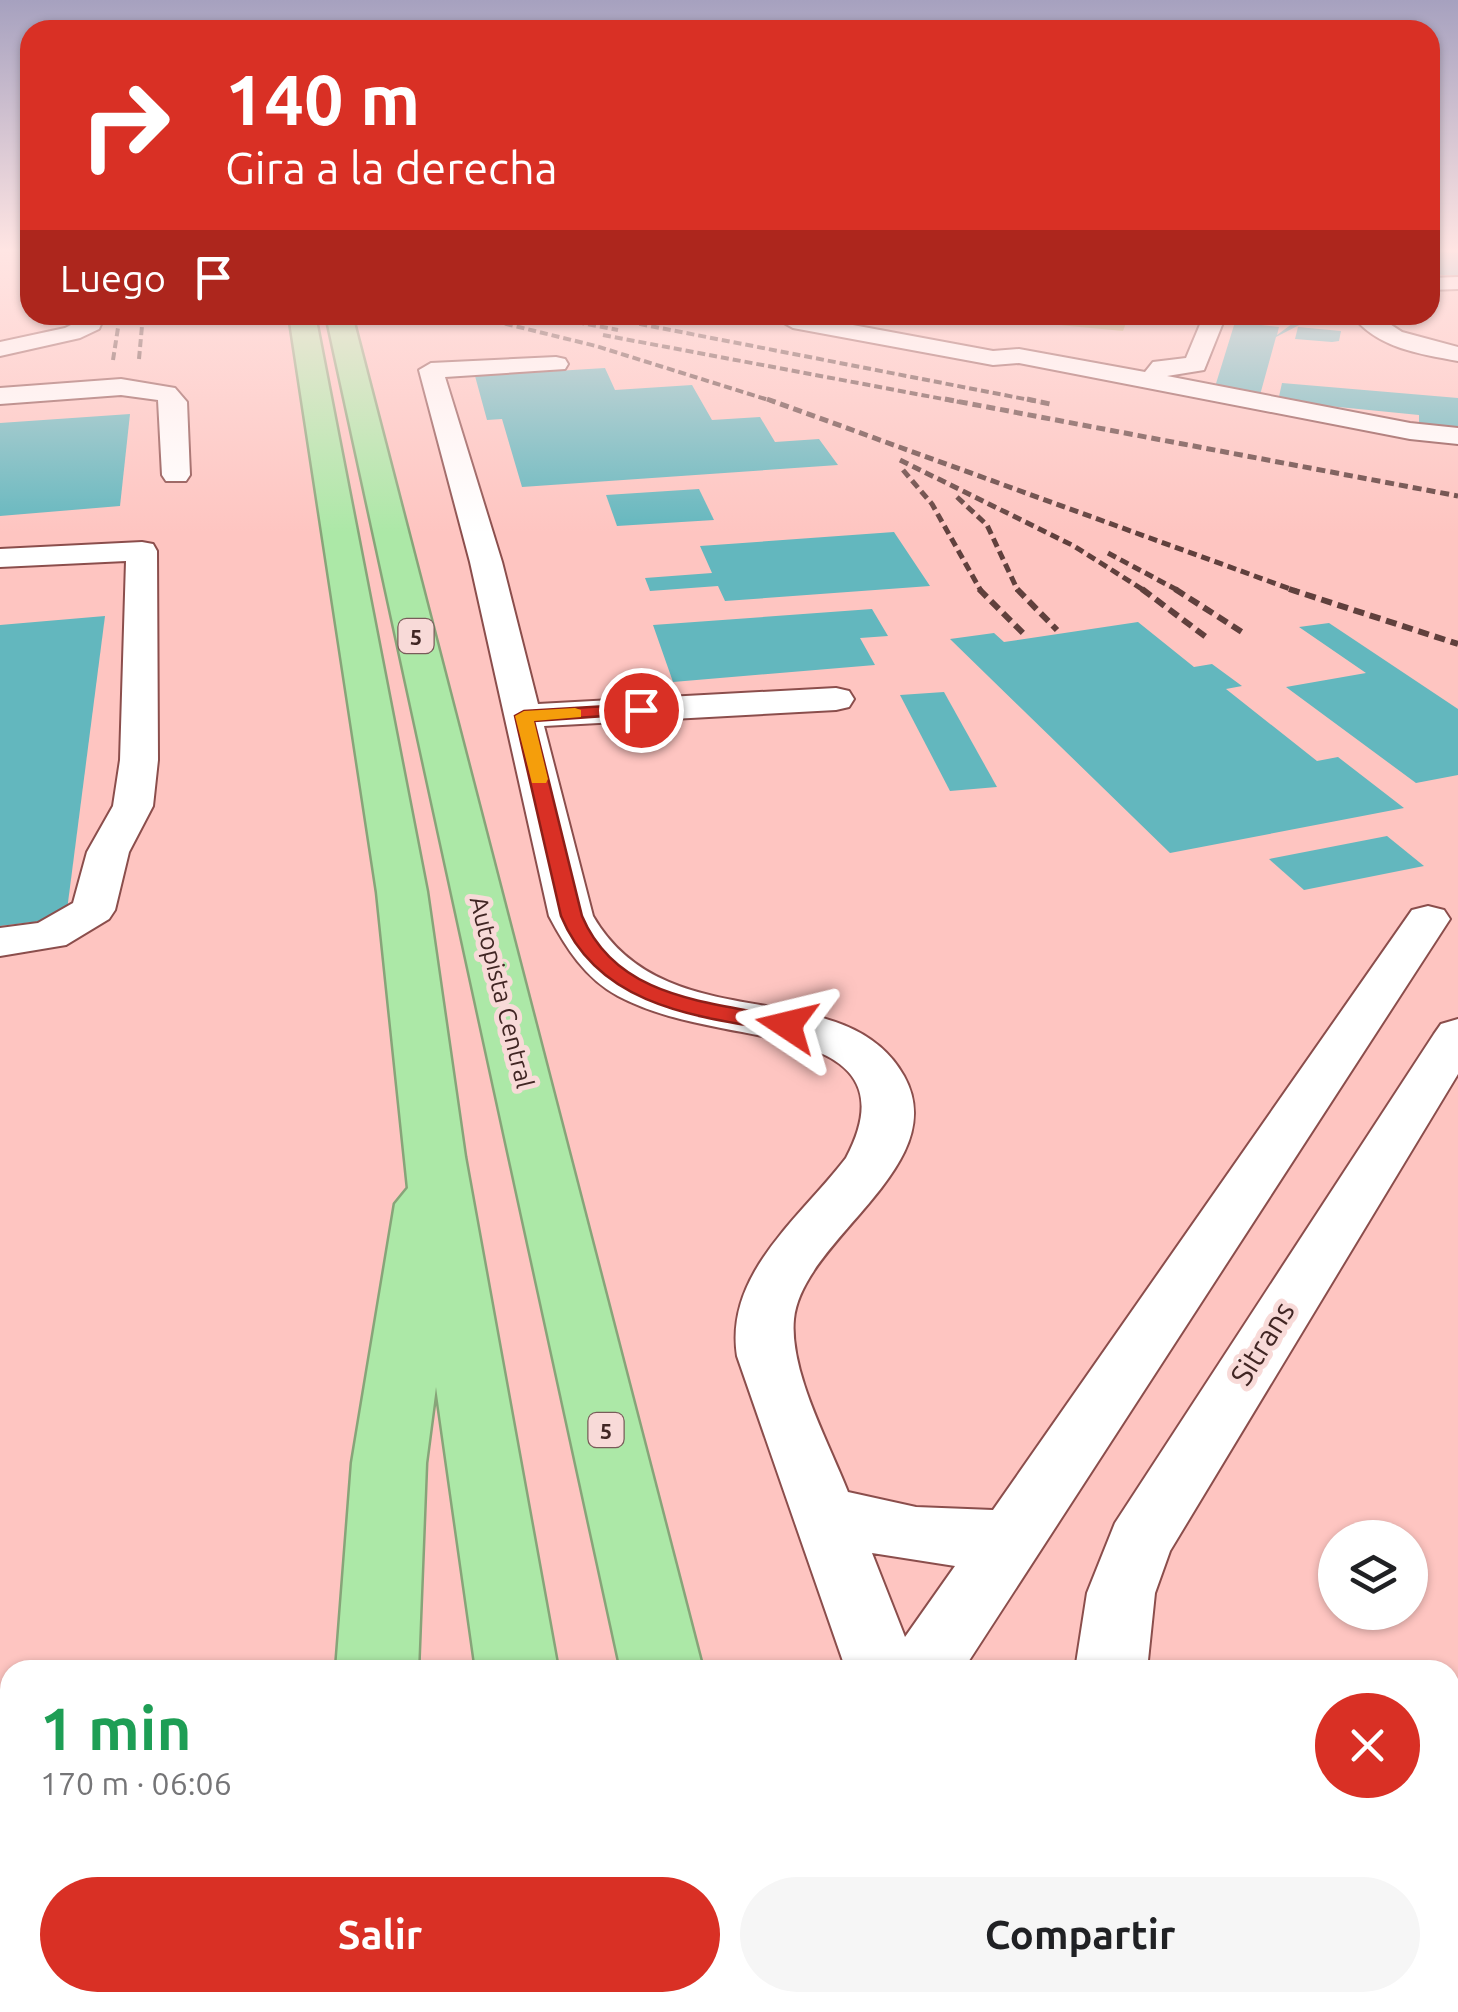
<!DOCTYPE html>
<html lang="es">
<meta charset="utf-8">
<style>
body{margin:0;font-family:Ubuntu,sans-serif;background:#f6f6f6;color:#202124;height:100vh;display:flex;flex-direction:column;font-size:38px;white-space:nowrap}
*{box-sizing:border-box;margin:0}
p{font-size:32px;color:#757577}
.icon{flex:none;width:55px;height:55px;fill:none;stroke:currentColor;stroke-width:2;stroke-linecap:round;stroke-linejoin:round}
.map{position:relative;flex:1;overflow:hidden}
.drawer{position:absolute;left:0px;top:1660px;width:1460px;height:352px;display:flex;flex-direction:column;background:#fff;border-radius:30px 30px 0 0;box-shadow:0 2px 8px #0004}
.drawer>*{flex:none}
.guide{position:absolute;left:20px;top:20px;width:1420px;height:305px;border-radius:30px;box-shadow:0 2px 8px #0004;background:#d93025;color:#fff;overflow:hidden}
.tools{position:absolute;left:1318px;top:1520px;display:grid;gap:20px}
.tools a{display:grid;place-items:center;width:110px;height:110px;border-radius:50%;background:#fff;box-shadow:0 2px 8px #0004;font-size:50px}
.pin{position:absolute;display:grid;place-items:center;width:85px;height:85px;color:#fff;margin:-42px;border:5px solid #fff;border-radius:50%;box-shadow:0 2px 10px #0007}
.me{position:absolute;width:110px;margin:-55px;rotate:280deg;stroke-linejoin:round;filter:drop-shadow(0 0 8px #0008)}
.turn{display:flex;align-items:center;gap:35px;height:210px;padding:0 40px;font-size:45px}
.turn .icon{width:130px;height:130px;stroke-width:2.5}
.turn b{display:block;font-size:70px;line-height:85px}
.then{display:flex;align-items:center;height:95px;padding:0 40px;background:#0003;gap:20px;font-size:38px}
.round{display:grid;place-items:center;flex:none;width:105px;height:105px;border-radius:52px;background:#f6f6f6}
.headline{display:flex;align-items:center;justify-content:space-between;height:170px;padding:0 40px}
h1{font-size:60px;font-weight:700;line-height:75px;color:#1e9e55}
.action{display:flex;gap:20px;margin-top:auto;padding:20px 40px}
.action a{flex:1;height:115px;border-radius:60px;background:#d93025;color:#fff;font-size:40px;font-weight:700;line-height:115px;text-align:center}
.action a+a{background:#f6f6f6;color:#202124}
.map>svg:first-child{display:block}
</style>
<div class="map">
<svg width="1458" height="2012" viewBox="0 0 1458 2012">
<rect width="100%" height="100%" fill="#fec5c1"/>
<path fill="#d7b677" d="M1043,315H1129L1123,331L1038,323Z"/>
<g fill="#63b7be">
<path d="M1430,252L1458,253V276L1430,274Z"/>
<path d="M1304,315H1348L1346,323L1309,320L1276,337L1260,395L1214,390L1235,322L1279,327L1277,335Z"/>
<path d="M1298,327L1341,331L1339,341L1332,342L1295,339Z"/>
<path d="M605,368L615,390L692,385L712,420L760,417L775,442L819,439L838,465L522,487L502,419L487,420L475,376Z"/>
<path d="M1282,383L1458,398V432L1419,425V415L1278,401Z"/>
<path d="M130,414L120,506L0,516V423Z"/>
<path d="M699,489L714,520L617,526L606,495Z"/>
<path d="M894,532L930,586L725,601L718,586L650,591L645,578L712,573L700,546Z"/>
<path d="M872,609L888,636L860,638L875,665L673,682L653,625Z"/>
<path d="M105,616L66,918L0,926V625Z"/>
<path d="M1138,622L1194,667L1212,664L1242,686L1226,689L1317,761L1338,757L1404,808L1170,853L950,639L994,633L1004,642Z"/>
<path d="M1329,623L1458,709V775L1416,783L1286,687L1366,673L1299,627Z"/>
<path d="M944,692L997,787L950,791L900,695Z"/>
<path d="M1387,836L1424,866L1304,890L1269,859Z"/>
</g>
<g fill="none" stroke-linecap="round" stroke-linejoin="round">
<defs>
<g id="minor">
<path d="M1458,277V289L1430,290V278Z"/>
<path d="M83,315H105L99,329L80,338L0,356V342L65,328L81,320Z"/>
<path d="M770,315H799L993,351L1019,349L1145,372L1153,362L1186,358L1204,315H1226L1204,370L1167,376L1410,423L1458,428V444L1410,439L1019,363L993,365L793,328Z"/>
<path d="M1352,315H1376L1402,332L1458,347V361C1420,354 1377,348 1352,315Z"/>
<path d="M556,357L565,359L568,364L565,369L445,377L502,562L538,704L836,688L849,691L854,699L849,707L836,710L544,726L593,916C667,1044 844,969 904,1076C954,1166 802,1239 794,1319C789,1371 829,1443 848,1492L916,1507L993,1510L1412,910L1428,906L1444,910L1450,919L963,1670H846L737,1356C724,1274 801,1217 846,1158C902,1052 795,1043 721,1028C686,1021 650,1013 618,996C585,978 566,948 549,916L470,562L419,370L431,363ZM872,1553L955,1566L905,1637Z"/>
<path d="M121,379L175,388L187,402L190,475L186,481H166L162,475L158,400L121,395L0,404V388Z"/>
<path d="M142,542L153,544L157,551L158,760L153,806L129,852L115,910L109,919L66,945L0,956V928L38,923L73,903L87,852L113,806L120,760L126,561L0,567V549Z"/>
<path d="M1458,1019V1074L1170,1551L1155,1593L1147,1670H1075L1087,1593L1115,1523L1434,1034L1441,1024Z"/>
<path d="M897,2002H981L982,2012H898Z"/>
<path d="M1156,2002H1240L1244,2012H1160Z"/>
</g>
<g id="highway">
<path d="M289,315H315L427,892L465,1157L558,1670H476L436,1387L426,1463L418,1670H336L352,1463L395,1204L408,1188L377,892Z"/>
<path d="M326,315H352L703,1670H621Z"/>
<path d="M347,2002H443L445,2012H347Z"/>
<path d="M522,2002H619L621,2012H523Z"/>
<path d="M691,2002H788L790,2012H692Z"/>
</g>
</defs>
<use href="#minor" stroke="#8b4e4c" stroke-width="4"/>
<use href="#highway" stroke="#87a479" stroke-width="5"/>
<use href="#minor" fill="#fff" fill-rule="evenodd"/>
<use href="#highway" fill="#ace8a7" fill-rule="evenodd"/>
<g stroke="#60403d" stroke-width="4" stroke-dasharray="8 4" stroke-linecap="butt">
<path d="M470,315L596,346L775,402"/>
<path d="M541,315L618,330"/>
<path d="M604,317L1040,402"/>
<path d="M603,335L959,402"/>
<path d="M139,359L143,315"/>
<path d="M113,360L120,315"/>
</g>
<g stroke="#60403d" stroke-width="5" stroke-dasharray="9 5" stroke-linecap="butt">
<path d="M767,399L1296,591"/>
<path d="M945,399L1458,496"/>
<path d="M1027,399L1050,404"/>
<path d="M900,460L1074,546L1145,591"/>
<path d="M903,470L932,504L981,591"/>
<path d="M957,497L987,525L1018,591"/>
<path d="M1108,553L1179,591"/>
</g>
<g stroke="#60403d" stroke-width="6" stroke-dasharray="11 6" stroke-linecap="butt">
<path d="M979,589L1026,636"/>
<path d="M1017,589L1057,630"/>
<path d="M1142,589L1210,640"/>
<path d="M1175,589L1245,634"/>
<path d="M1289,589L1458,644"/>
</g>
</g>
<linearGradient id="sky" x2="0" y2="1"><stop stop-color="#a6a1bf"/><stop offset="0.47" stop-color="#ffe5e3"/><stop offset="1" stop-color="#ffe5e3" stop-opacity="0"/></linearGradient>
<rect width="1458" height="533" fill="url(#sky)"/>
<path fill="#d93025" stroke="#8d1f18" stroke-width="2.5" d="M641,704L647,706V713L534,721L582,916C619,1003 716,1001 795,1020L799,1025L795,1030L787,1032C700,1017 599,1008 561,916L515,716L524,711Z"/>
<path fill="#f59e0b" d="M575,708L581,710V717L534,721L548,779L546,783H532L515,716L524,711Z"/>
<g text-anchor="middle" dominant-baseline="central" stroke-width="10" stroke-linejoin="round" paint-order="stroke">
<g fill="#f8dad8" stroke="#785c5a" stroke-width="2.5">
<rect x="398.5" y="619" width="35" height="34" rx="8"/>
<rect x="588.5" y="1413" width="35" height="34" rx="8"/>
</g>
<g font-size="22" font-weight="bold" fill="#412624">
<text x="416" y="636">5</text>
<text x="606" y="1430">5</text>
</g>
<g font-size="25" fill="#412624" stroke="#f8dad8">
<text transform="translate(502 992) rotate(76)">Autopista Central</text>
</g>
<g font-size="30" fill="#412624" stroke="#f8dad8">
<text transform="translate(1262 1343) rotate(-58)">Sitrans</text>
</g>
</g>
</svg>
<div class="tools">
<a><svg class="icon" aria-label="layers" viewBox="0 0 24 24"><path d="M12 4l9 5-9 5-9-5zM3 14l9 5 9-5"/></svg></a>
</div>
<div class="pin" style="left:641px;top:710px;background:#d93025"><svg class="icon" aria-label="arrive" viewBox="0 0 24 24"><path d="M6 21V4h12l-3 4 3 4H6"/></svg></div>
<svg class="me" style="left:787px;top:1025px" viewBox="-20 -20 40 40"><path d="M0-17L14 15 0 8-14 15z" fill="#d93025" stroke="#fff" stroke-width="4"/></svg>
<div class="guide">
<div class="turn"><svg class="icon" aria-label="right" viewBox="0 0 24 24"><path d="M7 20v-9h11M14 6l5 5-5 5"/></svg><div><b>140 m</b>Gira a la derecha</div></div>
<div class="then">Luego<svg class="icon" aria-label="arrive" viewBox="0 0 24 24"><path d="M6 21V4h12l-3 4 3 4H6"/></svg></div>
</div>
<section class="drawer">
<div class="headline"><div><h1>1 min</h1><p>170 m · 06:06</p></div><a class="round" style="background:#d93025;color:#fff"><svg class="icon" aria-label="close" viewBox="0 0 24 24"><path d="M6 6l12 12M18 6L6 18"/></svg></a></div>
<div class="action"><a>Salir</a><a>Compartir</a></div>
</section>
</div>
